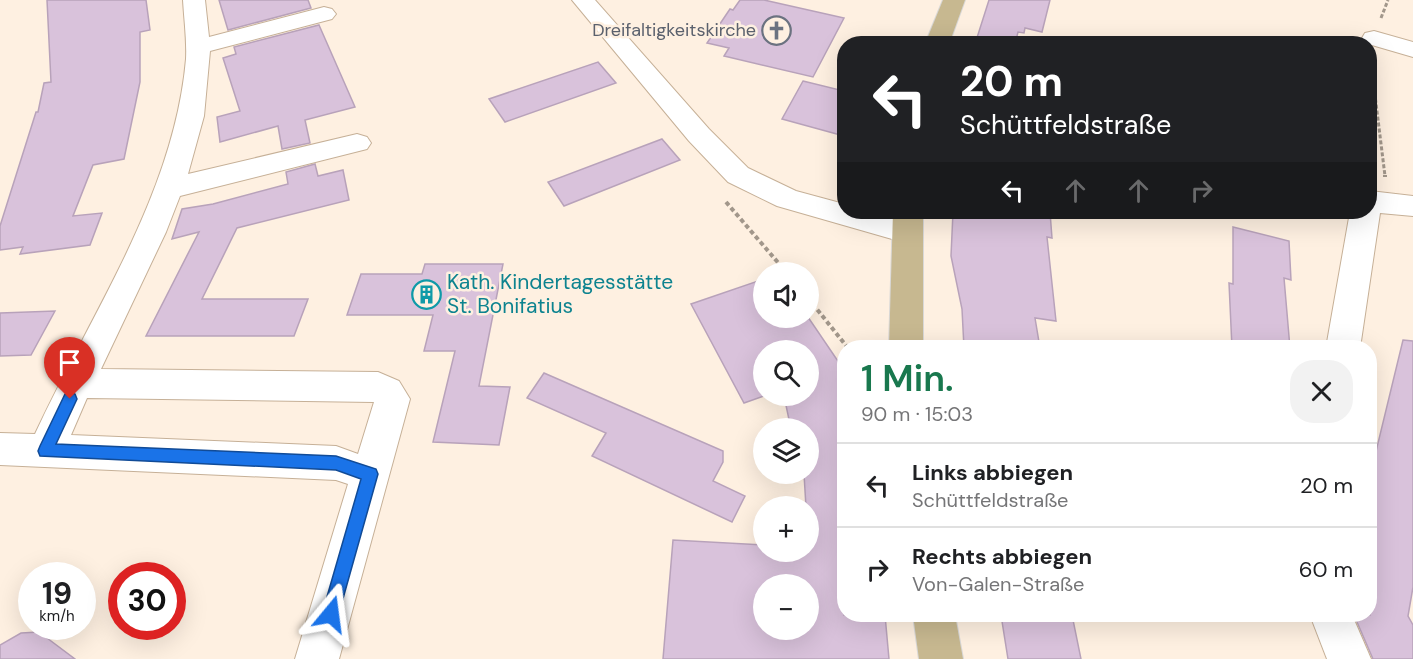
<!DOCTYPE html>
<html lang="de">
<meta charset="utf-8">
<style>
body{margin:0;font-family:"DM Sans",sans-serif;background:#f2f2f2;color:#202124;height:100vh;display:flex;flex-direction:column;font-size:22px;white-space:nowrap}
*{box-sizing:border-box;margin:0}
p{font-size:20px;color:#757577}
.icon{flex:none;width:33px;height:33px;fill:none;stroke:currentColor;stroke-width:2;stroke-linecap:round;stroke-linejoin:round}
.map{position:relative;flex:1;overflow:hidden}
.sheet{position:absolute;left:837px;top:340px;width:540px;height:282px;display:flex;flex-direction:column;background:#fff;border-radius:24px;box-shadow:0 6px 24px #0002}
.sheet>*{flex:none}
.guide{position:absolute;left:837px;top:36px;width:540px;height:183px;border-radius:24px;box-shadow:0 6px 24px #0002;background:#202124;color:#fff;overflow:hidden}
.fabs{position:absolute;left:753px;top:262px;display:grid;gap:12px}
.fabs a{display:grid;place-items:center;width:66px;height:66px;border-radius:50%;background:#fff;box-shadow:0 6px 24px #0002;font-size:30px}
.speed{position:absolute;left:18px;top:562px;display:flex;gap:12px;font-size:30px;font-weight:700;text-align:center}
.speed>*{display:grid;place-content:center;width:78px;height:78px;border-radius:50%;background:#fff;box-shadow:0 6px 24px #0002;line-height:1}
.speed small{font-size:15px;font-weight:400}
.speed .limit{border:9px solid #d22;background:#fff;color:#111}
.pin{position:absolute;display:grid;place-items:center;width:51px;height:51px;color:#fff;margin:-62px -26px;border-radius:50% 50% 50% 0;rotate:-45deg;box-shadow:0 0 6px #0007}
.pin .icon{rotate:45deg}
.me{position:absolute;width:66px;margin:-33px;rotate:16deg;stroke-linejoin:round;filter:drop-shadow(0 0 4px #0008)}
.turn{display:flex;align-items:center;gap:21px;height:126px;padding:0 24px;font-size:27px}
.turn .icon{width:78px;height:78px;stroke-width:2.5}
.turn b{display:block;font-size:42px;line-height:51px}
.lanes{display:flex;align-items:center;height:57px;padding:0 24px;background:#0003;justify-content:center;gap:30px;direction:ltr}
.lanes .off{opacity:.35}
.round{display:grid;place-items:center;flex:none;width:63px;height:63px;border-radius:24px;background:#f2f2f2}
.head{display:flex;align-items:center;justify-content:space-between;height:102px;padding:0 24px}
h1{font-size:36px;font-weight:600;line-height:45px;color:#19784e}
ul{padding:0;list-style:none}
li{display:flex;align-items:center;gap:18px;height:84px;padding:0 24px;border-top:2px solid #e0e0e0}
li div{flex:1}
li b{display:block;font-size:22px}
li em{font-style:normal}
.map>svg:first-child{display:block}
</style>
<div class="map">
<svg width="1413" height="659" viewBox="0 0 1413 659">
<rect width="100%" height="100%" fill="#fef0e1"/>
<g fill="#d9c2db" stroke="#b8a2ba" stroke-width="1.5" fill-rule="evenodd">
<path d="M47,0H146L150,30L140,32V82L124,159L93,165L73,216L102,213L90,245L20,254L23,247L0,250V226L36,112H38L44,83L51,82Z"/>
<path d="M219,0H308L311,8L228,30Z"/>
<path d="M740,0H764L844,18L813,77L724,56L729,48L707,43L730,9L733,10Z"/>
<path d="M989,0H1050L1042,32L1025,28L1024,33L1018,32L1015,44H975Z"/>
<path d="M319,25L355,107L305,120L310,143L282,149L278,126L220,142L217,117L240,111L223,58L236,54L234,47Z"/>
<path d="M598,62L616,83L505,122L489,99Z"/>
<path d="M803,81L844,91V136L782,119Z"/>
<path d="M662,139L680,160L564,206L548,182Z"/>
<path d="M315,164L318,176L343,170L349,200L237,228L202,299H308L294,336H146L199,232L172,239L182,209L213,204L288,184L286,172Z"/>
<path d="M953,212H1050L1052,238L1047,237L1056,321L1035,318L1040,348H964L962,309L951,256Z"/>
<path d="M1233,227L1289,241L1291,280L1284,278L1290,348H1232L1229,283L1233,284Z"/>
<path d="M425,264H503L479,386L510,387L499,445L433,442L455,351H424L433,315H347L361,274H422Z"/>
<path d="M764,279V318L808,317L844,370V615H885L889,659H663L673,540L764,545V552H808V507H806L804,474H808V429H791L784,396H808V351H764V396L744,403L691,304ZM764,585H808V630H764Z"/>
<path d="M55,311L31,355L0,356V313Z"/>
<path d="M1403,340L1413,341V587L1408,616L1413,625V659H1373L1354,615H1370V476Z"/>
<path d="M544,373L723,451V462L713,481L745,496L732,522L592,456L606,433L527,398Z"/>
<path d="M1001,615H1072L1081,659H1008Z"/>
<path d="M39,632L75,659H0V645L21,633Z"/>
</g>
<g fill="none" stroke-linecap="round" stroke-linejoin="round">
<defs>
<g id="minor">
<path d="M183,0H205L209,37L324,7L332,9L336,14L332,19L210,51L204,116L188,174L357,134L367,137L371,143L367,149L180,196L166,232L101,369L378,372L399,381L410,399L339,659H295L348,484L336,480L0,465V433L35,434C91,313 174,195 186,59C187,40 184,19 183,0ZM87,398L373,402H374L358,454L336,446L71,435Z"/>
<path d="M572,0H595L709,129L748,168L796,191L844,204V212H871L917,224L921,232L917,240L906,243L777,206L728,182L689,141Z"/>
<path d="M1374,31L1413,42V57L1365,43L1362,38L1365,33Z"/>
<path d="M1370,191L1413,196V216L1380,213L1360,348H1326L1350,212H1370Z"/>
<path d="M1310,615H1352L1371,659H1327Z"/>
</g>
<g id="major">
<path d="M943,0H965L949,44H925Z"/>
<path d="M893,212H923V348H889Z"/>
<path d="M913,615H955L963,659H919Z"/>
</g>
</defs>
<use href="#minor" stroke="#c6b097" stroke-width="2"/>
<use href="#major" stroke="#d9d8d7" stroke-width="2"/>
<g stroke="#a2978b" stroke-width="3" stroke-dasharray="4 2" stroke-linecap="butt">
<path d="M1381,18L1388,0"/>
<path d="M1371,63L1385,176"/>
</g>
<g stroke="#a2978b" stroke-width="4" stroke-dasharray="4.5 3" stroke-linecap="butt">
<path d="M1385,175V177"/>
<path d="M726,202L787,273"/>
<path d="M808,298L848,348"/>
</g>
<use href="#minor" fill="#fff" fill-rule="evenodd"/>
<use href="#major" fill="#c7b890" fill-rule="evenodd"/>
</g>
<path fill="#1a73e8" stroke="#114b97" stroke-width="1.5" d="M70,392L75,394L77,399L56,444L336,456L376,469L378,474L337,620L331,623L325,620L322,614L361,479L336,470L40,456L38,451L40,446L65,394Z"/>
<defs>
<symbol id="church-ring" viewBox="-11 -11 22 22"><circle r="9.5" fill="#fef0e1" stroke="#6b7280" stroke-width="1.5"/><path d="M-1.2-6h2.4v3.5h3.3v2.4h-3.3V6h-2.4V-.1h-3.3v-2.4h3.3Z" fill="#6b7280"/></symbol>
<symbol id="building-ring" viewBox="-11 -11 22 22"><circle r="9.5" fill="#fef0e1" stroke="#0f9aa8" stroke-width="1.5"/><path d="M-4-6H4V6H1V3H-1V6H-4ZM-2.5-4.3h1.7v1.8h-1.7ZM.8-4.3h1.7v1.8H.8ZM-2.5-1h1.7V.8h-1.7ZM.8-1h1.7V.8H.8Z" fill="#0f9aa8"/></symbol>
</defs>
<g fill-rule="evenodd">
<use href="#church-ring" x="760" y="14" width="33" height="33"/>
<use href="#building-ring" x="410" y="278" width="33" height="33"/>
</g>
<g text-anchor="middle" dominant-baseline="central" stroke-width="5" stroke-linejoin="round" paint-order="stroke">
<g font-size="18" fill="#5b616d" stroke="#fef0e1" text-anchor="end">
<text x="756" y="30">Dreifaltigkeitskirche</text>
</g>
<g font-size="21" fill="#0d838f" stroke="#fef0e1" text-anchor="start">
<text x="447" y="282">Kath. Kindertagesstätte<tspan x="447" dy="24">St. Bonifatius</tspan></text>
</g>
</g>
</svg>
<div class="fabs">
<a><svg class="icon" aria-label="sound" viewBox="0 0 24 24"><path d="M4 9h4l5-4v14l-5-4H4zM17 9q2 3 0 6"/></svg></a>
<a><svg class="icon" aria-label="search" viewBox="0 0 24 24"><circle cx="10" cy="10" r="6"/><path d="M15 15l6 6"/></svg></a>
<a><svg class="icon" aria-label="layers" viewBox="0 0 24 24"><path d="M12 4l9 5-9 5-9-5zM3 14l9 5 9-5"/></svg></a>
<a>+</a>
<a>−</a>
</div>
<div class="speed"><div>19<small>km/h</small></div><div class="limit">30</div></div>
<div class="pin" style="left:70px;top:399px;background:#d93025"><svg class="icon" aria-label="arrive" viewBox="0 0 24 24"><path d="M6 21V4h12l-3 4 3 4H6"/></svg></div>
<svg class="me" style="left:331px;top:614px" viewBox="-20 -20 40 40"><path d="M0-17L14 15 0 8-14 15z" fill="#1a73e8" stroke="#fff" stroke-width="4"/></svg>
<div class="guide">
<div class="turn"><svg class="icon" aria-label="left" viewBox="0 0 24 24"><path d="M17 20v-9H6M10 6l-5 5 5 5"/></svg><div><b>20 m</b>Schüttfeldstraße</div></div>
<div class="lanes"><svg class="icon" aria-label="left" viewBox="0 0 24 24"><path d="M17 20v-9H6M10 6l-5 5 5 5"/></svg><svg class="icon off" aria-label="ahead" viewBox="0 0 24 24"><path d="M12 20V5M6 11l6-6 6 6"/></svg><svg class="icon off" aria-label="ahead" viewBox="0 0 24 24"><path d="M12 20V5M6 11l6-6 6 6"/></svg><svg class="icon off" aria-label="right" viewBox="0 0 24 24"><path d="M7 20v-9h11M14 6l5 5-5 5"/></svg></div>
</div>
<section class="sheet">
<div class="head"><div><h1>1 Min.</h1><p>90 m · 15:03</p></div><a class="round"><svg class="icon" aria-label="close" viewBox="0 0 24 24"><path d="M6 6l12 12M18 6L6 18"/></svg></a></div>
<ul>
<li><svg class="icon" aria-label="left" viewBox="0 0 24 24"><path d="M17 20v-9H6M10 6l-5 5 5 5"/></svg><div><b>Links abbiegen</b><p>Schüttfeldstraße</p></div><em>20 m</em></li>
<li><svg class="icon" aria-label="right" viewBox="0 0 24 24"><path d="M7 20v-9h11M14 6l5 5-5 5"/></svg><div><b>Rechts abbiegen</b><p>Von-Galen-Straße</p></div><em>60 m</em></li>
</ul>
</section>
</div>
